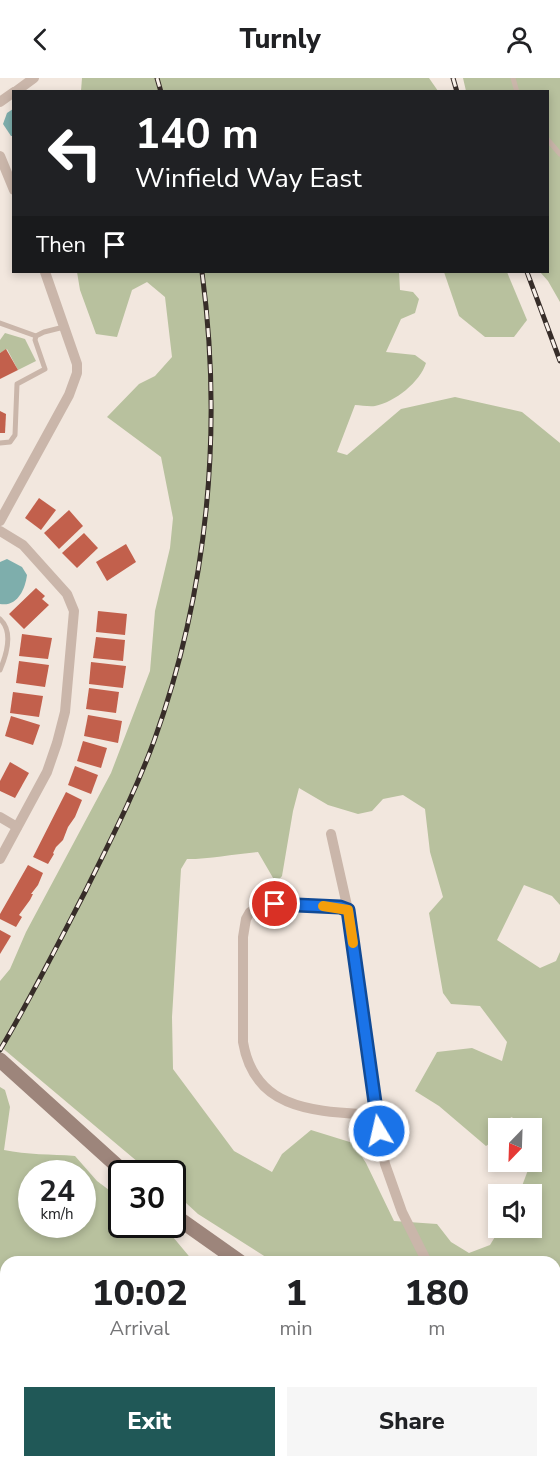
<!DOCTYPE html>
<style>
body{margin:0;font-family:"Nunito Sans",sans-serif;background:#f6f6f6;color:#202124;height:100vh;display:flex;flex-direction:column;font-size:22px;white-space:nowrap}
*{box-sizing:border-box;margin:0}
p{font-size:20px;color:#757577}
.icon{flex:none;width:33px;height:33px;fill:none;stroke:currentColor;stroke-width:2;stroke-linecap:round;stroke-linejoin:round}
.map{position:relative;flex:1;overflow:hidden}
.panel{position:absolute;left:0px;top:1178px;width:561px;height:212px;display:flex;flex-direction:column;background:#fff;border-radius:18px 18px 0 0;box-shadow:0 3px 9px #0003}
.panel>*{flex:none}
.banner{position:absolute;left:12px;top:12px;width:537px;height:183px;border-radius:0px;box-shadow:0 3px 9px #0003;background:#202124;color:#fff;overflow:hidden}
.needle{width:39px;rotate:203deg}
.buttons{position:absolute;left:488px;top:1040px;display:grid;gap:12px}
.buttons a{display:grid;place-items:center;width:54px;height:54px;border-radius:0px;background:#fff;box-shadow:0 3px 9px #0003;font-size:30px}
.speed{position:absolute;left:18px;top:1082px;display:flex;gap:12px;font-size:30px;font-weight:700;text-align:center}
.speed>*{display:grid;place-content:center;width:78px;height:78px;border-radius:50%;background:#fff;box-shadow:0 3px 9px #0003;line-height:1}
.speed small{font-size:15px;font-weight:400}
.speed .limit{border:3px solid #111;border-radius:9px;background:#fff;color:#111}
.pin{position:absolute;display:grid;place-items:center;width:51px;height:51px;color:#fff;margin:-26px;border:3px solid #fff;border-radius:50%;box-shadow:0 2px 6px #0007}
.me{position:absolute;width:66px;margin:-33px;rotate:351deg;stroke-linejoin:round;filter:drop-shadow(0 0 4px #0008)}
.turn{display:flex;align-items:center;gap:21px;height:126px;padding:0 24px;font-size:27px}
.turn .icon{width:78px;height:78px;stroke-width:2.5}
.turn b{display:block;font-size:42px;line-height:51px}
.then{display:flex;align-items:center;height:57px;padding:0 24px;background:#0003;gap:12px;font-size:22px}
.eta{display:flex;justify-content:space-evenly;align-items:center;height:102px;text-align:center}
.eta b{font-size:36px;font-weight:800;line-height:42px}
.button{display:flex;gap:12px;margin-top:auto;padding:12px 24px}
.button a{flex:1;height:69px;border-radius:0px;background:#205857;color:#fff;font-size:24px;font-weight:800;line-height:69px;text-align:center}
.button a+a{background:#f6f6f6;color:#202124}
header{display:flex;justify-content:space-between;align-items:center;height:78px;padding:0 24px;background:#fff;font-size:27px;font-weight:800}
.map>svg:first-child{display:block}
</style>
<header><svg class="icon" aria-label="back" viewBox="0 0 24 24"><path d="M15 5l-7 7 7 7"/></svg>Turnly<svg class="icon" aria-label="person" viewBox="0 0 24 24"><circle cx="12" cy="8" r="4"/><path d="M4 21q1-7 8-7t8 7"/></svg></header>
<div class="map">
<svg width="560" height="1388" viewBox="0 0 560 1388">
<rect width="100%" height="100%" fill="#f2e7de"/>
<g fill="#b8c19e" fill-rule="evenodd">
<path d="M82,0H429L438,13H81Z"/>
<path d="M463,0H560V224L548,203L540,194H548V14L466,13Z"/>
<path d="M77,194H399L400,212L413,214L419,221L415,235L401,241L386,274L415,277L426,285C420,304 395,324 375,328C369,329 361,327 355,327L337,374L347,377L401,331L455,319L522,334L560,365V827L552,818L524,807L497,862L540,890L556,883L560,874V1322L555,1319V1184L272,1183L198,1136L173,1113L172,1095H151L0,968V903L10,891L26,854L111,695L150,593L155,533L170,470L173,440L161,379L107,339L139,306L155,298L172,279L165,219L147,204L132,212L117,259L96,256L80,212ZM299,710L328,727L358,736L372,733L383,721L403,717L425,731L430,774L443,819L429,835L443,915L451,926L480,928L507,964L502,983L472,970L437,974L415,1013L439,1028L486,1068L498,1060V1050H506L511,1039L520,1043L525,1050H531V1083H529L528,1092L519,1116H531V1149H501L490,1167L469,1175L451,1164L437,1146L394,1143L366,1085L353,1065L311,1052L282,1076L272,1094L234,1073L173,991L172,939L181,791L187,781C211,781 233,776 258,774L276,805L282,798L293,733Z"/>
<path d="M444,194H507L527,242L514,259H485L459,238Z"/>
<path d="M5,255L25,261L36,283L18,292L7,271L0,275V262Z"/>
<path d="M0,1009L5,1012L10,1029L4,1072C27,1077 51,1076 75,1078L97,1103L121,1121L122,1146H156L173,1159L193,1183L6,1184V1287L0,1293ZM32,1095H82V1146H32Z"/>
<path d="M254,1383H553V1388H267Z"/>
</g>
<g fill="#7eaeac">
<path d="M13,31V58H11L3,46L7,35Z"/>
<path d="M7,481L22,489L27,497C25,512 17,529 0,526V484Z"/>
</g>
<g fill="#c2604c">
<path d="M6,271L18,292L0,301V275Z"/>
<path d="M0,333L6,336L5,355H0Z"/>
<path d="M39,420L56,432L41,452L25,440Z"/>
<path d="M69,432L83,448L59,471L44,455Z"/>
<path d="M84,455L98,470L77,490L62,475Z"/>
<path d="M126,466L136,484L107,503L96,484Z"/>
<path d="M36,510L45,518L42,521L49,527L24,551L9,536Z"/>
<path d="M98,533L127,536L125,557L96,554Z"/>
<path d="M22,556L52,560L48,581L19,578Z"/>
<path d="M96,559L125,562L123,583L93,580Z"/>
<path d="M19,583L49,587L45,609L16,605Z"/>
<path d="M91,584L126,588L123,610L89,606Z"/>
<path d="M89,610L119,614L116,635L86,631Z"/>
<path d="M13,614L43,618L39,639L10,635Z"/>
<path d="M88,637L122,643L118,665L84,658Z"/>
<path d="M11,638L40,647L33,667L5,658Z"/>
<path d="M83,663L107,670L101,690L77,683Z"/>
<path d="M10,684L29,695L15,720L0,713V703Z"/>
<path d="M75,688L98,697L91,716L68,707Z"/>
<path d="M66,714L82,722L75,739L68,749L63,762L56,769L53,775L54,776L48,786L33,779Z"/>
<path d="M28,787L43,795L38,807L31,816H33L30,822L19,837L22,839L16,849L0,841V836Z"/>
<path d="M0,852L11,858L0,876Z"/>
</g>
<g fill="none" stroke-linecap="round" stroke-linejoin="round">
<g stroke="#cab6aa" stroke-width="5">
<path d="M513,0L517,14"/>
<path d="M548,62L560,76"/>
<path d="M0,245L36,258"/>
<path d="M0,365L10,364L15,357L17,306L45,291L35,262L36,258L44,254L64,249"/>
<path d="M0,541C14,554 6,578 0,592"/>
</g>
<g stroke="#cab6aa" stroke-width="10">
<path d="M15,14L34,0"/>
<path d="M0,24L14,14"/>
<path d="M0,78L14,112"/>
<path d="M0,443L69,317L77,295V286L45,194"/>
<path d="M0,453L23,467L67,516L74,533L65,634L57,665L47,694L0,781"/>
<path d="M0,739L17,749"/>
<path d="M331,756L350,841L376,1037L385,1086L402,1134L427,1184"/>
<path d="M348,832L340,829L275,826L259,829L250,834L246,841L243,859V964C255,1035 319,1033 376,1037"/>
<path d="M103,1383L124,1388"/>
<path d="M48,1388L63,1383"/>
</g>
<g stroke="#9d857b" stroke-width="15">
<path d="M0,982L125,1095"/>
<path d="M172,1136L240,1184"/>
<path d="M555,1332L560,1335"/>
</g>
<defs>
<g id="rail">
<path d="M157,0L161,14"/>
<path d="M453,0L457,14"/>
<path d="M527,194L560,283"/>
<path d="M0,972C31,920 58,866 86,812C110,763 135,715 154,663C208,513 223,352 202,194"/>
</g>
</defs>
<use href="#rail" stroke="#372d29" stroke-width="5"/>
<use href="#rail" stroke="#f9f1ea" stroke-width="3" stroke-dasharray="9" stroke-linecap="butt"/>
</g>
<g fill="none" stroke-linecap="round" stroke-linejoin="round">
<defs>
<path id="route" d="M275,826L340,829L348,832L379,1053"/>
</defs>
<use href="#route" stroke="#114b97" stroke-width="15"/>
<use href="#route" stroke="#1a73e8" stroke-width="10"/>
<path stroke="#f59e0b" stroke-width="10" d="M323,828L348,832L353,865"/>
</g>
</svg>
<div class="buttons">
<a><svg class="needle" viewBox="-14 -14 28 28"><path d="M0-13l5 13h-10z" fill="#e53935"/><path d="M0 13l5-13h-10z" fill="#757577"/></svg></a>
<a><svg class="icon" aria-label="sound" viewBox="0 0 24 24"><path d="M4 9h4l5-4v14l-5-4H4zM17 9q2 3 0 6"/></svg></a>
</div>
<div class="speed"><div>24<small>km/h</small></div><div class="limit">30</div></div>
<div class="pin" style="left:275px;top:826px;background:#d93025"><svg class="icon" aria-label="arrive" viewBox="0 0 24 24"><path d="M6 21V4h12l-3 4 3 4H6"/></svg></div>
<svg class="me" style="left:379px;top:1053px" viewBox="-20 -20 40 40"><circle r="17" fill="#1a73e8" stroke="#fff" stroke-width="3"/><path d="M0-11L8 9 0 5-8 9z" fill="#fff"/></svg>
<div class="banner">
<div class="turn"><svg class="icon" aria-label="left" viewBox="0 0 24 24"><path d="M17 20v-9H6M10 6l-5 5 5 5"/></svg><div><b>140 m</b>Winfield Way East</div></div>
<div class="then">Then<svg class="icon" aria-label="arrive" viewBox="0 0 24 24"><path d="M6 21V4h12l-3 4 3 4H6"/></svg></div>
</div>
<section class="panel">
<div class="eta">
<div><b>10:02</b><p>Arrival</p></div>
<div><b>1</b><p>min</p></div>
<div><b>180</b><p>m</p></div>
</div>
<div class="button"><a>Exit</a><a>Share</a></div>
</section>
</div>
